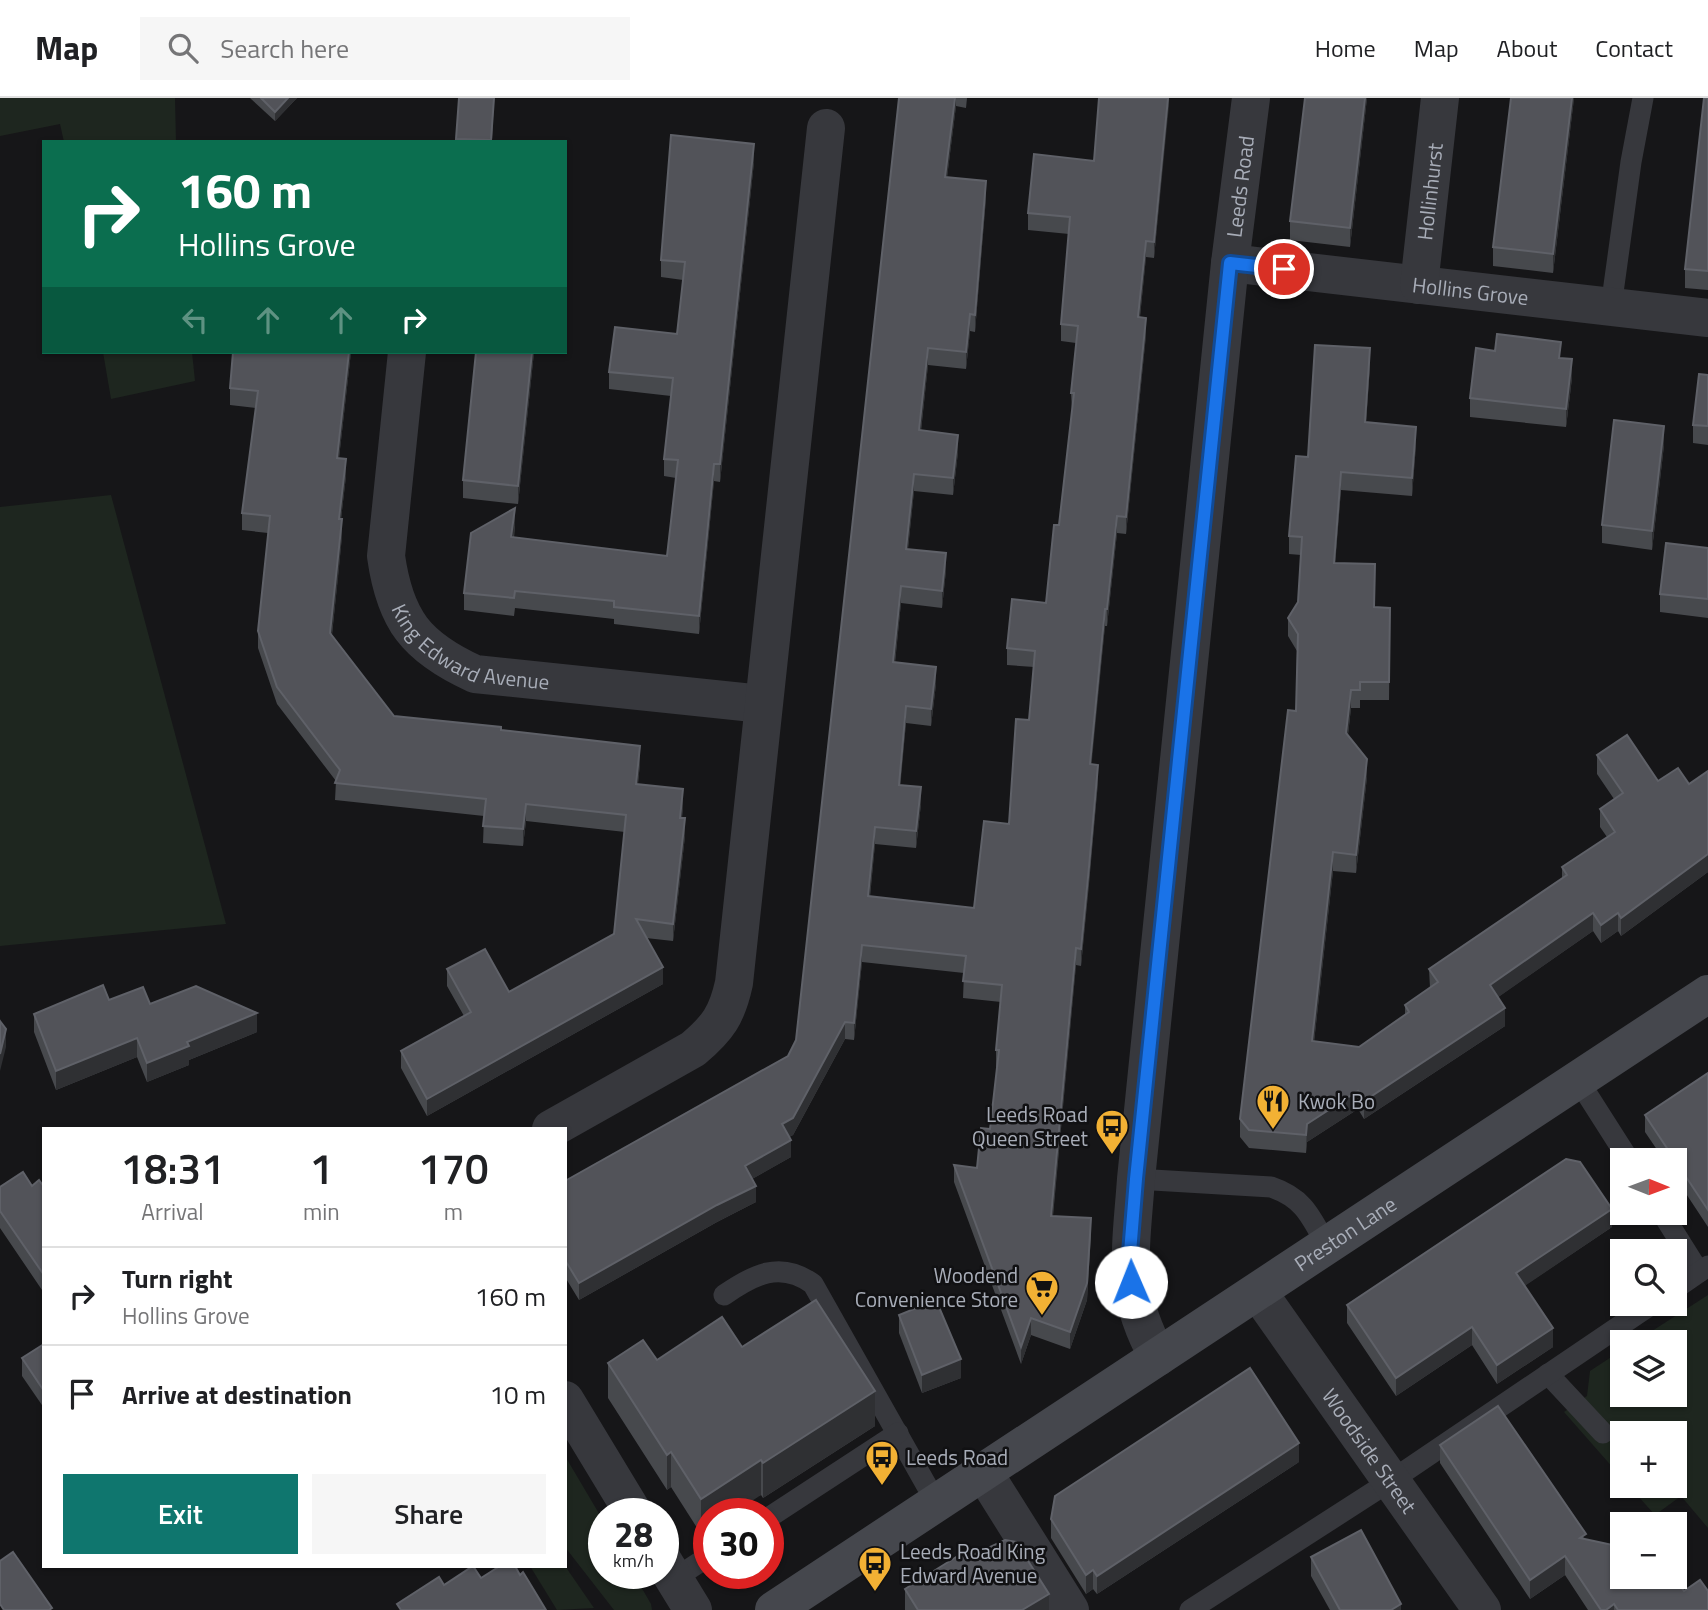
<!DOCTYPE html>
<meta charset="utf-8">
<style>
body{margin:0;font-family:"Titillium Web",sans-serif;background:#f6f6f6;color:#202124;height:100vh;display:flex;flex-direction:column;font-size:26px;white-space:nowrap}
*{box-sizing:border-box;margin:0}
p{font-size:23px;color:#757577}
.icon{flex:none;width:38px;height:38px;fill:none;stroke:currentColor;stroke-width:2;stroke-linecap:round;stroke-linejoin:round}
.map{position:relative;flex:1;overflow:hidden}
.drawer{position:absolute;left:42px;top:1029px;width:525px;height:441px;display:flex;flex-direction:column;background:#fff;border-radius:0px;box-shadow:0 2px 5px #0004}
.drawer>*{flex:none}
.top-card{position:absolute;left:42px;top:42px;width:525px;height:214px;border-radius:0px;box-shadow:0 2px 5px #0004;background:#0b6e4f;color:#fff;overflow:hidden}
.needle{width:46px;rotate:91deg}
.buttons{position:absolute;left:1610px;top:1050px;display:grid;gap:14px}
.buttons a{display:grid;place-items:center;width:77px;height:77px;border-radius:0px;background:#fff;box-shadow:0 2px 5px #0004;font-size:35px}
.speed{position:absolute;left:588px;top:1400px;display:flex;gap:14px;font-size:35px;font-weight:700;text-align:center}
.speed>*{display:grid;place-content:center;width:91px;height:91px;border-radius:50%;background:#fff;box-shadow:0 2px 5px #0004;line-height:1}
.speed small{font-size:18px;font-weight:400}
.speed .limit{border:10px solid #d22;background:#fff;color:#111}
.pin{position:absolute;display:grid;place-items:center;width:60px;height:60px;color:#fff;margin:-30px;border:4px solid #fff;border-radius:50%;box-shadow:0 2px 7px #0007}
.me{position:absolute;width:77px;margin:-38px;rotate:359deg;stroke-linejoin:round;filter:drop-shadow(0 0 5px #0008)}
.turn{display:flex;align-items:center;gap:24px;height:147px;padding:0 21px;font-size:32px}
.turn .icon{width:91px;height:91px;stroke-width:2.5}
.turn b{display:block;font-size:49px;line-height:60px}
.lanes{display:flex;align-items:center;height:66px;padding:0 21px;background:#0003;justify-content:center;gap:35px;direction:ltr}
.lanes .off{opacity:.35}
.eta{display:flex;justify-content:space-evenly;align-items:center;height:119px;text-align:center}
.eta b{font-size:42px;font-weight:600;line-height:49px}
.button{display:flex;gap:14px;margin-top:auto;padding:14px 21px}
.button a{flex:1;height:80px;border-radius:0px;background:#0f766e;color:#fff;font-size:28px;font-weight:600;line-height:80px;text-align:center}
.button a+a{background:#f6f6f6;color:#202124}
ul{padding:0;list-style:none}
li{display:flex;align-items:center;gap:21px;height:98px;padding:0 21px;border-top:2px solid #e0e0e0}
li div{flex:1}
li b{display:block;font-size:26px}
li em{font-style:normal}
header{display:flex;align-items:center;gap:42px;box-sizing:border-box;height:98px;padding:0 35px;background:#fff;border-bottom:2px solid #e0e0e0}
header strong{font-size:33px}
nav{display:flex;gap:38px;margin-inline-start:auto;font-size:24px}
.search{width:490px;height:63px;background:#f6f6f6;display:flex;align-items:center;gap:18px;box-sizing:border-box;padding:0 24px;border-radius:0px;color:#757577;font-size:26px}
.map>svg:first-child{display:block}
</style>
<header>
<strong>Map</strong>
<div class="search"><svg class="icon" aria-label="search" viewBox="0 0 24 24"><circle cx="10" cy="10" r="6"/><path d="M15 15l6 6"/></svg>Search here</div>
<nav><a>Home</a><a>Map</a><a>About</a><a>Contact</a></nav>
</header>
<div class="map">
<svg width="1708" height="1512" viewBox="0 0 1708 1512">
<rect width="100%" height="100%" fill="#161618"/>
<g fill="#1e261f">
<path d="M0,0H175L176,44H64L60,26L0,38Z"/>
<path d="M103,254H192L195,283L111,301Z"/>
<path d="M111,397L226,826L0,848V409Z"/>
<path d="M1708,1197V1430L1681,1398L1655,1417L1629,1388H1675V1335H1622V1380L1564,1314L1587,1298L1590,1273L1622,1252V1297H1675V1244H1635Z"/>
<path d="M565,1358L604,1424V1475H633L651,1506L652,1512H614L565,1449Z"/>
<path d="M530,1468H565L594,1510L557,1512Z"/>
</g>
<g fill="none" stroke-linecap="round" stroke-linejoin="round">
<g stroke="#37383d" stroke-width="21">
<path d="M1611,209L1631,64L1643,0"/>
<path d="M1578,982L1629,1062"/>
<path d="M1136,1081L1271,1089C1304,1100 1311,1119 1327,1148"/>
<path d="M1662,1115L1699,1174"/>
<path d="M1675,1191L1708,1168"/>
<path d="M724,1197C753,1177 780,1162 813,1186L937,1406"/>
<path d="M1548,1276L1603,1335"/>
<path d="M768,1420L898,1335"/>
<path d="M674,1481L709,1458"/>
<path d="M1190,1512L1392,1382L1652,1206"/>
</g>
<g stroke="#37383d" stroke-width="38">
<path id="s1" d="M1230,165L1708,220"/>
<path id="s2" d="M1419,187L1440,0"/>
<path id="s3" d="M407,254L386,458C395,522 416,549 475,576L763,606"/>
<path d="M551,1031L693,951C718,930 727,917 734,885L826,30"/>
<path id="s4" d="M1258,1194L1482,1512"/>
<path id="s5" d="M1158,1259C1121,1193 1131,1152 1136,1081L1230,165L1251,0"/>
<path d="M565,1302L634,1416"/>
<path d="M984,1375L1070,1512"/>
<path d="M663,1463L693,1512"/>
</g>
<path stroke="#45474d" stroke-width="38" id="s6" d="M774,1512L1708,896"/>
</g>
<g fill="#47494d">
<path d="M250,0H297L275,23Z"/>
<path d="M459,0H494L492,44H456Z"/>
<path d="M899,0H967L966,10L956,8L947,79L986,100L975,234L970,233L966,271L928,267L921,333L958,354L953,397L914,393L908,451L946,472L942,510L901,505L895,565L936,586L931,628L906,625L900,687L921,706L916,750L875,746L870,799L974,810L1009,726L1029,622L1034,569L1007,567V550L1046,505L1059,427L1072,312L1071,295L1076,245L1061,243V226L1069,136L1028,132V115L1094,63L1169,0L1154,160L1146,159L1140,219L1146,237L1126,436L1117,435L1107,528H1105L1091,666L1098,684L1089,786L1081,868L1076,867L1053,1118L1091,1137L1087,1202L1070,1251L1031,1237L1021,1266L954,1084V1067L977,1070L990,1031L998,969H996V952L1001,904L963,900L964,875L862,864L854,942L845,941L793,1037L789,1039L791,1059L752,1081L756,1104L717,1124L579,1202L565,1179V1083L788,958L796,942Z"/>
<path d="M1367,0L1350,149L1290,142V123Z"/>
<path d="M1511,0H1574L1553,175L1493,168V149Z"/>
<path d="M1708,0V192L1685,190V171Z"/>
<path d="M754,64L720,384L714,383L699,536L614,526V521L515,510L514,518L464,512V495L515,427L514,440L667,458L676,380L664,378V361L671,298L609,291V274L677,236L683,182L661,179V162Z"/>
<path d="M1495,253L1561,260L1572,280L1566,329L1470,319V300Z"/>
<path d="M233,254H351L339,360L346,378L341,421L342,438L332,537L394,618L501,632L640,665L638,686L683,708L682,720L685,738L673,843L646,840L663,886L427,1018L401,970V953L464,918L447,888V871L509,894L614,836L625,734L526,723L523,748L483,745L484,718L335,702L336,683L277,606L258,550V533L268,435L242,432V415L256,310L230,307V290Z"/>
<path d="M476,254H534L518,406L463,400V382Z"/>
<path d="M1370,268L1366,324L1416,347L1412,398L1341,392L1335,465L1375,509L1390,510L1389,602H1360V610H1351L1348,637L1367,679L1356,775L1333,773L1314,944L1359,949L1405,918V907L1430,890L1429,871L1562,780V769L1607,739L1600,729V711L1614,701L1597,676V657L1658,683L1689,686L1708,673V774L1621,838L1618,833L1601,845L1593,833L1498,899L1505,928L1364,1021L1358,1011L1307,1044L1306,1055L1249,1050L1240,1039V1021L1296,613L1297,553L1288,538V520L1298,504L1301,457L1289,456V438L1308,359Z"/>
<path d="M1708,277V347L1693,345V327Z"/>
<path d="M1664,347L1652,452L1602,445V427Z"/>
<path d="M1708,450V520L1660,514V496Z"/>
<path d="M109,902L150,906L257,934L189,962V967L147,984L137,959L56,992L34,934V916Z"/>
<path d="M1708,975V1129L1675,1079V1062H1664L1645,1034V1017Z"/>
<path d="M32,1088L44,1089V1200L42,1197V1192L0,1130V1089Z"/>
<path d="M1612,1129L1524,1188L1553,1249L1497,1286L1472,1247L1396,1298L1347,1225V1207Z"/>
<path d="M899,1217L961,1280L922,1295L899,1235Z"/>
<path d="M44,1246V1310L22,1278V1260Z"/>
<path d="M742,1249L875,1328L763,1400L761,1397L709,1416V1431L701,1436L671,1389L667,1392L608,1300V1265L657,1262Z"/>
<path d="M1440,1347L1586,1441L1684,1493L1708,1512H1588L1565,1477L1530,1501L1440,1365Z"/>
<path d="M1299,1364L1097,1496L1093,1491L1086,1496L1051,1440V1421Z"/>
<path d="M973,1457L1049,1512H905V1491Z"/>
<path d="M1311,1459L1401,1512H1330L1311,1478Z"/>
</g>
<g fill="#2f3033">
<path d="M288,0H297L275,23V14Z"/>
<path d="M955,0H956V8L945,96V79Z"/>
<path d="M1168,0L1169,8L1154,160V144Z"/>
<path d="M1365,0H1367L1350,149V130Z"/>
<path d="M1572,0H1574L1553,175V156Z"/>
<path d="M754,46V64L720,384V366Z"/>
<path d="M986,83V100L975,234V217Z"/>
<path d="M1146,143V159L1138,236V219Z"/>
<path d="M970,216V233L966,271V254Z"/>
<path d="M1146,220V237L1126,436V419Z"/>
<path d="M928,250V267L919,349V332Z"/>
<path d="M1370,250V268L1365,342V324Z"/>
<path d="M349,254H351L337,377V360Z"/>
<path d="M532,254H534L518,406V388Z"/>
<path d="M1572,261V280L1566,329V311Z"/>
<path d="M1664,328V347L1652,452V433Z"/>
<path d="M1416,329V347L1412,398V380Z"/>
<path d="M958,337V354L953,397V380Z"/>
<path d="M346,361V378L339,438V421Z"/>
<path d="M714,366V383L699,536V518Z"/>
<path d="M1341,374V392L1334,483V465Z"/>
<path d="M914,376V393L906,468V451Z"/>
<path d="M515,410V427L511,457V439Z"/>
<path d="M1117,418V435L1107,528V511Z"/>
<path d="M342,421V438L338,481L330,552V535Z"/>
<path d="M946,455V472L942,510V493Z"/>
<path d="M901,488V505L893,581V564Z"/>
<path d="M1105,511V528L1090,683V666Z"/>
<path d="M936,569V586L931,628V611Z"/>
<path d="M1351,592V610L1346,653V635Z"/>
<path d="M906,608V625L899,704V687Z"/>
<path d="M640,648V665L636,703V686Z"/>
<path d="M1367,661V679L1356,775V757Z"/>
<path d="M1098,667V684L1081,868V851Z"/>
<path d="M921,689V706L916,750V733Z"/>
<path d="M683,691V708L680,737V720Z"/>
<path d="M526,706V723L523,748V731Z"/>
<path d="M685,720V738L673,843V826Z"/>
<path d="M875,729V746L868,815V798Z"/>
<path d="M1333,754V773L1312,962V943Z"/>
<path d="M1708,756V774L1621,838V820Z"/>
<path d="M1593,815V833L1490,905V887Z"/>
<path d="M1618,815V833L1601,845V827Z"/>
<path d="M862,847V864L854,942V925Z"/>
<path d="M1076,850V867L1051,1134V1118Z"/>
<path d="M663,869V886L427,1018V1001Z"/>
<path d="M1505,910V928L1364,1021V1003Z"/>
<path d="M257,915V934L189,962V967L147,984V965L187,944Z"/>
<path d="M845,924V941L793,1037L782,1043V1026Z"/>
<path d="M6,931V949L0,973V956Z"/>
<path d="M137,940V959L56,992V973Z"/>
<path d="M1358,993V1011L1307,1044L1306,1055L1307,1026Z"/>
<path d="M791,1042V1059L745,1085V1068Z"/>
<path d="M756,1088V1104L717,1124L579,1202V1185L717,1107Z"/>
<path d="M1612,1111V1129L1516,1194V1175Z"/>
<path d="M1091,1120L1087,1202L1070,1251V1234Z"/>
<path d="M1031,1220V1237L1021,1266V1249Z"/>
<path d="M1472,1229V1247L1396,1298V1280Z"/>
<path d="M1553,1230V1249L1497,1286V1267Z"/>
<path d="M961,1261V1280L922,1295V1277Z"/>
<path d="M875,1293V1328L763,1400V1365Z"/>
<path d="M1299,1345V1364L1097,1496V1478Z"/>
<path d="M671,1354V1389L667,1392V1357Z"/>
<path d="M761,1362V1397L732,1416H709V1431L701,1436V1401Z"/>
<path d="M1565,1458V1477L1530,1501V1482Z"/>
<path d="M1093,1472V1491L1086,1496V1477Z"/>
<path d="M1049,1496V1512H1022Z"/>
<path d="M1401,1506V1512H1391Z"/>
<path d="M1614,1506V1512H1606Z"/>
</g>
<g fill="#525359" stroke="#5f6168" stroke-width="2">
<path d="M261,0H288L275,14Z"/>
<path d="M459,0H494L491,42L456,41Z"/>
<path d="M899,0H955L945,79L986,83L975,217L970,216L966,254L928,250L919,332L958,337L953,380L914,376L906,451L946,455L942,493L901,488L893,564L936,569L931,611L906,608L899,687L921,689L916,733L875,729L868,798L974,810L984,723L1009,726L1016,621L1029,622L1035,553L1007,550L1012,501L1046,505L1054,427H1059L1074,295H1071L1078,228L1061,226L1070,119L1028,115L1034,56L1094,63L1099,0H1168L1154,144L1146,143L1138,219L1146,220L1126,419L1117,418L1107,511H1105L1090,666L1098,667L1089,769L1081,851L1076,850L1051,1118L1091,1120L1087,1185L1070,1234L1031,1220L1021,1249L954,1067L977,1070L981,1030L990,1031L999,952H996L1002,887L963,883L966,858L862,847L854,925L845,924L793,1020L782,1026L791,1042L745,1068L756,1088L717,1107L579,1185L565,1162V1083L788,958L796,942Z"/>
<path d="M1305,0H1365L1350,130L1290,123Z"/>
<path d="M1511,0H1572L1553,156L1493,149Z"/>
<path d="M1704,0H1708V173L1685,171Z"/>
<path d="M671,37L754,46L720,366H714L699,518L614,509V503L515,493L514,500L464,495L471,435L515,410L511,439L667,458L678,362L664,361L673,280L609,274L615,229L677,236L685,164L661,162Z"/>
<path d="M1497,236L1561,244L1559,260L1572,261L1566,311L1470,300L1476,250L1495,253Z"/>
<path d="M1315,247L1370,250L1365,324L1416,329L1412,380L1341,374L1334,465L1375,466L1374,509L1390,510L1389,584H1360V592H1351L1346,635L1367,661L1356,757L1333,754L1312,943L1359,949L1409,914L1405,907L1438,884L1429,871L1567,777L1562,769L1615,734L1600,711L1623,695L1597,657L1627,637L1658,683L1678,670L1689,686L1708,673V756L1621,820L1618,815L1601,827L1593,815L1490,887L1505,910L1364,1003L1358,993L1307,1026L1306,1037L1249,1032L1240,1021L1288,612L1296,613L1298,536L1288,520L1298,504L1302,439L1289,438L1296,358L1308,359Z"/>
<path d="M233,254H349L337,360L346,361L339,421H342L330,535L394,618L501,629V632L640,648L636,686L683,691L680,720H685L673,826L636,821L663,869L427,1001L401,953L471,914L447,871L485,851L509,894L614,836L626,717L526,706L523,731L483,728L486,701L335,685L340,672L277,589L258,533L270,418L242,415L258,293L230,290Z"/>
<path d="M476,254H532L518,388L463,382Z"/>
<path d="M1699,276L1708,277V328L1693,327Z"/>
<path d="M1614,322L1664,328L1652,433L1602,427Z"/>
<path d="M1666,445L1708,450V501L1660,496Z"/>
<path d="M103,887L109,902L143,889L150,906L196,888L257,915L187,944L189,948L147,965L137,940L56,973L34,916Z"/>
<path d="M0,923L6,931L0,956Z"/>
<path d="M1708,975V1112L1645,1017Z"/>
<path d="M1566,1061L1580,1064L1612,1111L1516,1175L1553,1230L1497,1267L1472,1229L1396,1280L1347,1207Z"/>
<path d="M23,1074L32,1088L39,1082L44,1089V1177L0,1113V1089Z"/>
<path d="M816,1202L875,1293L763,1365L761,1362L701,1401L671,1354L667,1357L608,1265L643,1242L657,1262L722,1219L742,1249Z"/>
<path d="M936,1202L961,1261L922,1277L899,1217Z"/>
<path d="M44,1246V1293L22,1260Z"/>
<path d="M1250,1270L1299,1345L1097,1478L1093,1472L1086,1477L1051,1421L1055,1398Z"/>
<path d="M1498,1308L1586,1436L1580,1440L1622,1449V1479H1673L1684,1493L1700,1482L1708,1493V1512H1618L1614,1506L1606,1512H1601L1565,1458L1530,1482L1440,1347Z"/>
<path d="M1361,1432L1401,1506L1391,1512H1340L1311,1459Z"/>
<path d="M1005,1442L1016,1444L1049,1496L1022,1512H918L905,1491L969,1451L973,1457Z"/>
<path d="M13,1454L52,1510L49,1512H4L0,1506V1463Z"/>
<path d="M473,1468L481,1480L500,1468H515L520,1477L523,1474L546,1512H401L397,1506L439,1479L444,1487Z"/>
</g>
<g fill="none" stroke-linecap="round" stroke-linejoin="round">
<defs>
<path id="route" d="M1131,1184L1129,1167L1136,1081L1230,165L1284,171"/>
</defs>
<use href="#route" stroke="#114b97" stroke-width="18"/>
<use href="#route" stroke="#1a73e8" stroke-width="12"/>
</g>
<defs>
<symbol id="restaurant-pin" viewBox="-11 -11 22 30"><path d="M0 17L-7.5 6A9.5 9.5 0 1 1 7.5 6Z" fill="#f2b134" stroke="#111113"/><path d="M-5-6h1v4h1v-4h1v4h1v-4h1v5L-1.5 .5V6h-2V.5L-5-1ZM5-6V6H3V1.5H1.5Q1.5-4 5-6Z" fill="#111"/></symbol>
<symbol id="bus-pin" viewBox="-11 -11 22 30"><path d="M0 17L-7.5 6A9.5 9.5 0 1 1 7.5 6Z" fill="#f2b134" stroke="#111113"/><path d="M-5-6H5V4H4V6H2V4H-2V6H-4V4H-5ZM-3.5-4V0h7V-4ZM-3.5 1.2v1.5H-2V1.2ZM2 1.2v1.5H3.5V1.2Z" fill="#111"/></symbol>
<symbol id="supermarket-pin" viewBox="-11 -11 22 30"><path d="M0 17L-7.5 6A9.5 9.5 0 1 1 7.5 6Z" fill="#f2b134" stroke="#111113"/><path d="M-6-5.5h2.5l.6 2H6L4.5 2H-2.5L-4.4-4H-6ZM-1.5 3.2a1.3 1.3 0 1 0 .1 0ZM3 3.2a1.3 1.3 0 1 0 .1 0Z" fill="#111"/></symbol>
</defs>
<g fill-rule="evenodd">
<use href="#restaurant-pin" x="1254" y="984" width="38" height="52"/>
<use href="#bus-pin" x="1093" y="1009" width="38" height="52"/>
<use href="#supermarket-pin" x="1023" y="1170" width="38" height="52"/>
<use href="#bus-pin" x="863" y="1340" width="38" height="52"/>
<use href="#bus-pin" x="856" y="1446" width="38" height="52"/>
</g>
<g text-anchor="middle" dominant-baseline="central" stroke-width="5" stroke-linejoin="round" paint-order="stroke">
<g font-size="21" fill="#a8adb8" stroke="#111113">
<text stroke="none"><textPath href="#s5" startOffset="1181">Leeds Road</textPath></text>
<text stroke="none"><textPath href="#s2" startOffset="94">Hollinhurst</textPath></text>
<text stroke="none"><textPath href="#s1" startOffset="242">Hollins Grove</textPath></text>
<text stroke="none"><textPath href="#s3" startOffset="346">King Edward Avenue</textPath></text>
<text stroke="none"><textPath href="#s6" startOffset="684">Preston Lane</textPath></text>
<text stroke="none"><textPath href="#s4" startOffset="194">Woodside Street</textPath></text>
</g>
<g font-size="21" fill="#a8adb8" stroke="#111113" text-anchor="start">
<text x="1298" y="1003">Kwok Bo</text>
<text x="1088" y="1016" text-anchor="end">Leeds Road<tspan x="1088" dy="24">Queen Street</tspan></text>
<text x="1018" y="1177" text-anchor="end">Woodend<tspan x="1018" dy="24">Convenience Store</tspan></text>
<text x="906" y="1359">Leeds Road</text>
<text x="900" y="1453">Leeds Road King<tspan x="900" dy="24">Edward Avenue</tspan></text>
</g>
</g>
</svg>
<div class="buttons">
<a><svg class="needle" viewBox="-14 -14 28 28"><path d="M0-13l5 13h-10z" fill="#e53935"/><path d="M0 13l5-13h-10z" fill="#757577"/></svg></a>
<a><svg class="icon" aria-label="search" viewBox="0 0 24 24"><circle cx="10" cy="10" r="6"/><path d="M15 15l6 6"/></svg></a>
<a><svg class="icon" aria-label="layers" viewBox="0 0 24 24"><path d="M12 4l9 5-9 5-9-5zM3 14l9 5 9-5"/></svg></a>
<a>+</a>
<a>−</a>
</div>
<div class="speed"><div>28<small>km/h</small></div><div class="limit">30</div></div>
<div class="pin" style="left:1284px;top:171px;background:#d93025"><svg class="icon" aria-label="arrive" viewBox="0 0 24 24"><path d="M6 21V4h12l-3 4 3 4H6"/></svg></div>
<svg class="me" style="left:1131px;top:1184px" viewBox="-20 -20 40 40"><circle r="19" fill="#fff"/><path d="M0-13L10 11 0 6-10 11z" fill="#1a73e8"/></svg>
<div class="top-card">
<div class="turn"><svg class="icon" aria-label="right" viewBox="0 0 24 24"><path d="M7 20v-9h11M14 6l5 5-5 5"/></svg><div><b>160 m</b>Hollins Grove</div></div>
<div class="lanes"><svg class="icon off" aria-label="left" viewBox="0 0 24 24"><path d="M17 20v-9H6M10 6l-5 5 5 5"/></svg><svg class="icon off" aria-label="ahead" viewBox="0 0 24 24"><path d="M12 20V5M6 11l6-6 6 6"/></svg><svg class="icon off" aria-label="ahead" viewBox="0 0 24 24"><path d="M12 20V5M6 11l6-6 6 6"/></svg><svg class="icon" aria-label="right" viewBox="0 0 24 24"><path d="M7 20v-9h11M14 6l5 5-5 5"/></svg></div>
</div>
<section class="drawer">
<div class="eta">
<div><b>18:31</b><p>Arrival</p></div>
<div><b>1</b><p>min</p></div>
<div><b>170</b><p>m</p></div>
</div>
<ul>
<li><svg class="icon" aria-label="right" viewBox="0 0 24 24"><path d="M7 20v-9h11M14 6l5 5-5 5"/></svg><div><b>Turn right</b><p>Hollins Grove</p></div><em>160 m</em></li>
<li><svg class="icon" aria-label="arrive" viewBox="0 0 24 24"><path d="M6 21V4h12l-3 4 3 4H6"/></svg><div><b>Arrive at destination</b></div><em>10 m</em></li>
</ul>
<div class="button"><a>Exit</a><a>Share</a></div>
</section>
</div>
